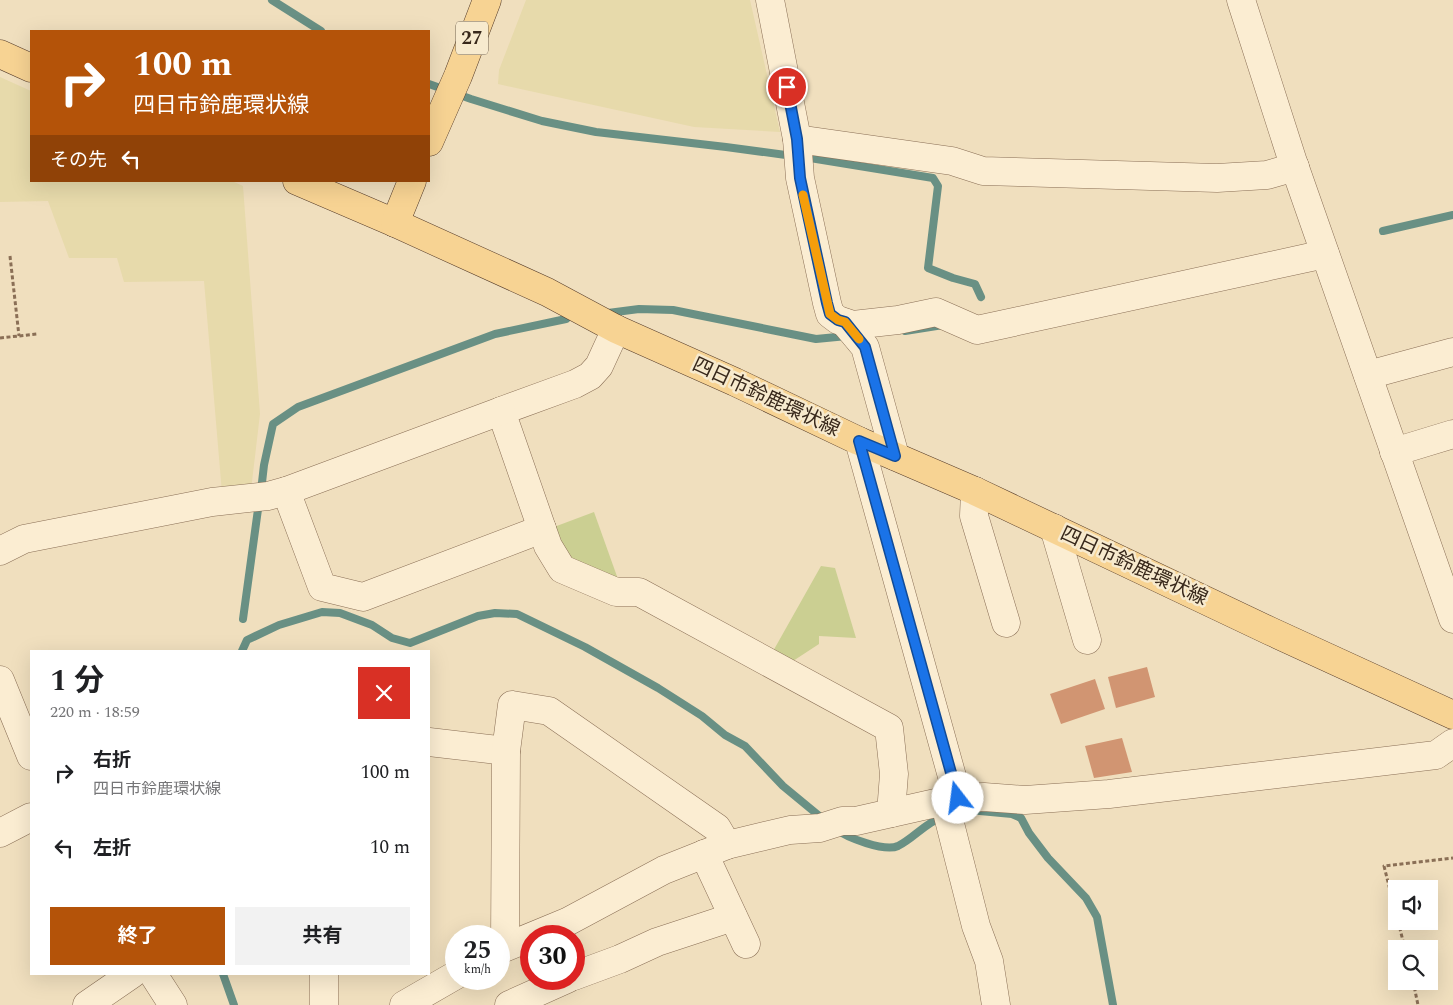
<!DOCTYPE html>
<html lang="ja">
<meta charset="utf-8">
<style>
body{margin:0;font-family:Spectral,"Noto Sans JP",serif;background:#f2f2f2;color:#202124;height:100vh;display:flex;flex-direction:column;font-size:19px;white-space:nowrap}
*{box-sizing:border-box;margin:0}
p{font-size:16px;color:#757577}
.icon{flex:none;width:28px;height:28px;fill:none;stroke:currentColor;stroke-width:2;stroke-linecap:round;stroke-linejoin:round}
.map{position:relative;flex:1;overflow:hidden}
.details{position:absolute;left:30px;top:650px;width:400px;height:325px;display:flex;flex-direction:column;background:#fff;border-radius:0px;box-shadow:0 5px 20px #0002}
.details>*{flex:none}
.banner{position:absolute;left:30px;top:30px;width:400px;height:152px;border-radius:0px;box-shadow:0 5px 20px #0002;background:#b45309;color:#fff;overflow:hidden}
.fabs{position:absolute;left:1388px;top:880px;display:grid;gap:10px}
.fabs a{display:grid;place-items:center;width:50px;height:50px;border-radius:0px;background:#fff;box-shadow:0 5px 20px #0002;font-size:25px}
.speed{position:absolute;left:445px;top:925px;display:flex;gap:10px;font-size:25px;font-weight:700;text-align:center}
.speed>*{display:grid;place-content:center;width:65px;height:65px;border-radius:50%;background:#fff;box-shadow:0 5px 20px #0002;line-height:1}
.speed small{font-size:12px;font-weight:400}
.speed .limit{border:8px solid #d22;background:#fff;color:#111}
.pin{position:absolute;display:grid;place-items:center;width:42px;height:42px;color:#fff;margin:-21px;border:2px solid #fff;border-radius:50%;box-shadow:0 1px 5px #0007}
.me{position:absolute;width:55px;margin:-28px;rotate:345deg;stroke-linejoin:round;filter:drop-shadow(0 0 4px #0008)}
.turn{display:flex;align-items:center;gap:18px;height:105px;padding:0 20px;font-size:22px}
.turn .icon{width:65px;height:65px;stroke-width:2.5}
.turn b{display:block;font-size:35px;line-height:42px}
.then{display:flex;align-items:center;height:48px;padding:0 20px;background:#0003;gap:10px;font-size:19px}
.round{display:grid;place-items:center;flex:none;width:52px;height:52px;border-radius:0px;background:#f2f2f2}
.overview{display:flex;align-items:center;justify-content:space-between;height:85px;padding:0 20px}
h1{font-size:30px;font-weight:700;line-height:38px}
.cta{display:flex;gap:10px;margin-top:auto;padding:10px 20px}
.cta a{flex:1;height:58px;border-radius:0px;background:#b45309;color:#fff;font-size:20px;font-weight:700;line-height:58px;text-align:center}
.cta a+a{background:#f2f2f2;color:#202124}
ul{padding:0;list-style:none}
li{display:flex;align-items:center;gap:15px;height:75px;padding:0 20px}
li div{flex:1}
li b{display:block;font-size:19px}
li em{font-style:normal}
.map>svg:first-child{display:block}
</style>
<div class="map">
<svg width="1453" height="1005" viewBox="0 0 1453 1005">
<rect width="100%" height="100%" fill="#f0dfbe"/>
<g fill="#e7daab">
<path d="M526,0H750L780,132L694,127L498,84L499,70Z"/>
<path d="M0,77L31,91V181H232L243,186L260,414L251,490L222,493L204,281L124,282L117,258H69L48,201L0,202Z"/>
</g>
<g fill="#cbcf92">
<path d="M594,512L619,582L574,563L562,548L554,527Z"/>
<path d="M821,566L835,568L856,638L819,636V644L793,661L772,653Z"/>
</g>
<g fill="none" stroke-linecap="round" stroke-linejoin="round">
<g stroke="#699084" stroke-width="8">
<path d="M272,0L321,31"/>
<path d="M429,84L471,99L542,121L596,132L726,147L793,156"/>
<path d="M804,157L933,178L938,186L928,268L953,278L975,284L981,297"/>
<path d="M1383,231L1453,215"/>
<path d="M608,313L639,309L673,310L816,339L847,336"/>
<path d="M905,331L943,325"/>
<path d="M261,491L264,465L273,424L298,407L495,334L566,319"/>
<path d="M243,619L259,502"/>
<path d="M242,651L247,640L279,625L322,612L340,613L372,625L392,638L410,643L478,616L495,613L517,614L585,647L658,688L702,716L725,735L745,746L783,786L823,819"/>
<path d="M969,810L1012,814L1021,818L1029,833L1048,858L1086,898L1097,917L1113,1005"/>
<path d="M836,829C847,838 885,852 898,846C914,838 925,823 944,816"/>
<path d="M223,974L234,1005"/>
</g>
</g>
<g fill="#d19572">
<path d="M1147,667L1155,697L1116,708L1108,677Z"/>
<path d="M1095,679L1105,709L1061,724L1050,694Z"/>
<path d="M1122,738L1132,772L1094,778L1085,746Z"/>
</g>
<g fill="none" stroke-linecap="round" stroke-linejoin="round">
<defs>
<g id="minor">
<path d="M770,0L797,139L952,161L983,171L1217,178L1267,175L1295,167"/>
<path d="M1241,0L1292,159L1453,619"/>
<path d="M797,139L800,178L827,303L830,314L838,320L853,325L898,320L936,312L977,330L1325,254"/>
<path d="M845,323L865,347L895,456"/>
<path d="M616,329L599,366L590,376L575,384L501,411L542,529L548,546L562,569L616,592H639L889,728L894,774L891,813"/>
<path d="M1368,375L1453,352"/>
<path d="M501,411L286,491L322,587L363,597L542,529"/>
<path d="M859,441L958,798"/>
<path d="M1394,452L1453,434"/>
<path d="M975,491L974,516L1006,623"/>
<path d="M1054,528L1087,640"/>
<path d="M0,551L24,539L212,502L268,496L286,491"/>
<path d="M0,680L31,756"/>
<path d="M429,742L506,751"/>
<path d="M944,800L976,926L989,961L996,1005"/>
<path d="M0,833L31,817"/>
<path d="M704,854L746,944"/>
<path d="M505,947L506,751L512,705L549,711L717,828L727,845"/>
<path d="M499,950L567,922L664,870L727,845L790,830L820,828L842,821H856L958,798L984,797L1025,800L1109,794L1436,755L1453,743"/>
<path d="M153,974L173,1005"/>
<path d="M324,974V1005"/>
<path d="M574,976L620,959L657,942L733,917"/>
<path d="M87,1005L132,974"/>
<path d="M404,1005L456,975"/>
<path d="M509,1005L567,979"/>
</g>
<g id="major">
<path d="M0,54L31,68"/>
<path d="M429,142L458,76L487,0"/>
<path d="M297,181L395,223L547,292L616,329L735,382L859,441L975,491L1270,631L1453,715"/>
<path d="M395,223L412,181"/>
</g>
</defs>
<use href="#minor" stroke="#8a6f56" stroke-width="29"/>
<use href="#major" stroke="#573d2b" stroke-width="29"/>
<g stroke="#8a6f56" stroke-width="3" stroke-dasharray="4 2.5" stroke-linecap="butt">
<path d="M10,256L19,336"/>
<path d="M0,338L37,334"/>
<path d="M1396,914L1384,866L1453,858"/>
<path d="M1398,921L1405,949"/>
<path d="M1413,981L1418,1005"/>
</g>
<use href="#minor" stroke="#fbedd2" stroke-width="28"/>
<use href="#major" stroke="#f7d393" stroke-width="28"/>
</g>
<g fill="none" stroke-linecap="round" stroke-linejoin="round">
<defs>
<path id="route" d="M787,87L797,139L800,178L827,303L830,314L838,320L845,322L865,347L895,456L859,441L958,798"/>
</defs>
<use href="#route" stroke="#114b97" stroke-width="12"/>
<use href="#route" stroke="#1a73e8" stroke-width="9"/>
<path stroke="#f59e0b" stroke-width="9" d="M803,195L830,314L838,320L845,322L859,339"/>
</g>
<g text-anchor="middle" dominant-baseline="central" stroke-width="5" stroke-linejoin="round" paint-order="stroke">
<rect fill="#f7eace" stroke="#716251" stroke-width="1" x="456" y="21.5" width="32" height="33" rx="4"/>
<g font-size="19" font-weight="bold" fill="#38281b">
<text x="472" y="38">27</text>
</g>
<g font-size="20" fill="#38281b" stroke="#f7eace">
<text transform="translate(766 397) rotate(25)">四日市鈴鹿環状線</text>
<text transform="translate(1134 566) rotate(25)">四日市鈴鹿環状線</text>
</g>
</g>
</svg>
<div class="fabs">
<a><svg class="icon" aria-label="sound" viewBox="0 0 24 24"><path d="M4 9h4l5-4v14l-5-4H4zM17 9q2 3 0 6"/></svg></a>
<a><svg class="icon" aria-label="search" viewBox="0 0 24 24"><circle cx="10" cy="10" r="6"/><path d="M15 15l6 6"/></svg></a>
</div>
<div class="speed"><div>25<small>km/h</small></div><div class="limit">30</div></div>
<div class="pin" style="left:787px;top:87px;background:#d93025"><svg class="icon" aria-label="arrive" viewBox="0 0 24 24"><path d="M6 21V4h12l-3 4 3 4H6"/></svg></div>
<svg class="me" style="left:958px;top:798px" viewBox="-20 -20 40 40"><circle r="19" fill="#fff"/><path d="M0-13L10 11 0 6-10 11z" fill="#1a73e8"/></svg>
<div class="banner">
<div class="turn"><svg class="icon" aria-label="right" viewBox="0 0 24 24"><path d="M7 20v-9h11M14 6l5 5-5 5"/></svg><div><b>100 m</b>四日市鈴鹿環状線</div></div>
<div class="then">その先<svg class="icon" aria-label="left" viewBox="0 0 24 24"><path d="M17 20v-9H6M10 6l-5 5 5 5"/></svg></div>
</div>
<section class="details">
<div class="overview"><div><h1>1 分</h1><p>220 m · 18:59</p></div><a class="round" style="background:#d93025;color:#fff"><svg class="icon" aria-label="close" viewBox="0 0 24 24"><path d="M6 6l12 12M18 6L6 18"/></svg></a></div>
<ul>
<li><svg class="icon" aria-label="right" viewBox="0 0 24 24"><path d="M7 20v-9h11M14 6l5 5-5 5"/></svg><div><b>右折</b><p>四日市鈴鹿環状線</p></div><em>100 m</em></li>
<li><svg class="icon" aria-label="left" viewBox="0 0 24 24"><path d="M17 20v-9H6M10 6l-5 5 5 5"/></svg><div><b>左折</b></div><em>10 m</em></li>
</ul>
<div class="cta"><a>終了</a><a>共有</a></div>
</section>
</div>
